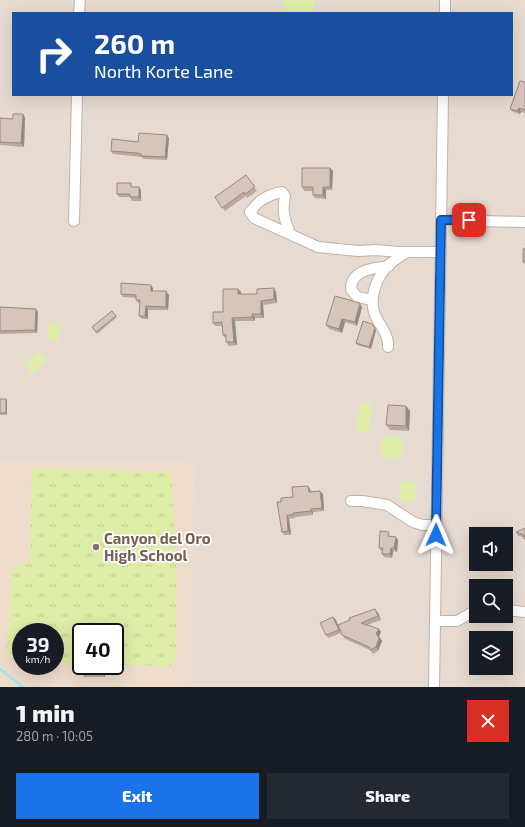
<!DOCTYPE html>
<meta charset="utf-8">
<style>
body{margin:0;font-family:"Exo 2",sans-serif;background:#242831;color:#f1f3f6;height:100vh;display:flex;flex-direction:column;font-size:15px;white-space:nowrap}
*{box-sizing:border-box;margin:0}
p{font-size:13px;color:#9ea1a6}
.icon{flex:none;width:22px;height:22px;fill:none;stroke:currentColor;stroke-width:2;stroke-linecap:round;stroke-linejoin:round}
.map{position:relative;height:687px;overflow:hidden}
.panel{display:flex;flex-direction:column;background:#171b24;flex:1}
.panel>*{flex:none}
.hud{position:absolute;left:12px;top:12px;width:501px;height:84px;border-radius:0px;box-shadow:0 4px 16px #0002;background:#1a4fa0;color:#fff;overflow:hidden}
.fabs{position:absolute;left:469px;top:527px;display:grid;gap:8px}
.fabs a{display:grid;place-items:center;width:44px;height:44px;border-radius:0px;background:#171b24;box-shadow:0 4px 16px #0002;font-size:20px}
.speed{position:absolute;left:12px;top:623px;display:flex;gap:8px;font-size:20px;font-weight:700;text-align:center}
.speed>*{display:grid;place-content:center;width:52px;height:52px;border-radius:50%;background:#171b24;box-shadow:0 4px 16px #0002;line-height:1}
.speed small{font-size:10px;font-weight:400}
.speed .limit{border:2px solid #111;border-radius:6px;background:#fff;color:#111}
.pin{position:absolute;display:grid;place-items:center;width:34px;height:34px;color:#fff;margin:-17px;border-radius:8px;box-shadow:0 2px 6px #0006}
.me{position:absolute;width:44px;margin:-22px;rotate:1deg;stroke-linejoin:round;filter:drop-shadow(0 0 3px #0008)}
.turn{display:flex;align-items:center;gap:14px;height:84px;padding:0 16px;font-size:18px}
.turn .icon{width:52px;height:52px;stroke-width:2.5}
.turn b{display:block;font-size:28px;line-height:34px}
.round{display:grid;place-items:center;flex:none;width:42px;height:42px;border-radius:0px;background:#242831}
.head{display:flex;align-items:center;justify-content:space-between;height:68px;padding:0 16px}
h1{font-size:24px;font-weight:800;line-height:30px}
.cta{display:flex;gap:8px;margin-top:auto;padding:8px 16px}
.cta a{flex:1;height:46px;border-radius:0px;background:#1a73e8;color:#fff;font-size:16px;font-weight:800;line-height:46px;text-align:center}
.cta a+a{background:#242831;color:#f1f3f6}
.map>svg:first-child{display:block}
</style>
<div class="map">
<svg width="525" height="687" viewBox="0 0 525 687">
<defs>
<pattern id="park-tufts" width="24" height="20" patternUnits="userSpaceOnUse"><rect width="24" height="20" fill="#ddeca7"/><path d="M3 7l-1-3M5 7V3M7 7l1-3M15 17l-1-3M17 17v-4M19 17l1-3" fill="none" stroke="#bfcb90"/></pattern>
</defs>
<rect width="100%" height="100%" fill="#f3eae2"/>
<path fill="#e7dad0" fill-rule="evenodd" d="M0,0H525V687H190L194,462L0,460ZM13,13H512V95H13ZM476,534H506V564H476ZM476,586H506V616H476ZM476,638H506V668H476Z"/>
<path fill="#eedbcb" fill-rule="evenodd" d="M0,460L194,462L190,687H0ZM21,632H55V666H21ZM81,632H115V666H81Z"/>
<g fill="#ddeca7">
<path d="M284,0H314L315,13H284Z"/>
<path d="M48,323L60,324L59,341L47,340Z"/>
<path d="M40,352L47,360L32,374L24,365Z"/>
<path d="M361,401L369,402L372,406L368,433L355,432Z"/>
<circle cx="392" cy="447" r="12"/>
<path d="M400,482H415V502L399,501Z"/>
</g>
<path fill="url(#park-tufts)" d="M32,468L172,472L177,584L176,661L170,666L115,665V632H81V665H55V632H21V664L7,653L11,571L22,563L30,562Z"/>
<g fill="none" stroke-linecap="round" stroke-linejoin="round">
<path stroke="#98e6f6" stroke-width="2.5" d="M0,669L23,687"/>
<defs>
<g id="minor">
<path d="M79,13L80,0"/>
<path d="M445,13V0"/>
<path d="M441,220L525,222"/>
<path d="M74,221L77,95"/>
<path d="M290,233C284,219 282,210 285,196L282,192C267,195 259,200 250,212L254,218L318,247L358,251L376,250L399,252H441"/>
<path d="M373,300L357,297L351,289C351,270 373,268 389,266"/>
<path d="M388,347C389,336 382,328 377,319C368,304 374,282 385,269C390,262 400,257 407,252"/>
<path d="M351,501H362L387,505L413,522L422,525H437"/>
<path d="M506,610L525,612"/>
<path d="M435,621H457L476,610"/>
<path d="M434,687L443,95"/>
</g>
</defs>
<use href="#minor" stroke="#c2b2a7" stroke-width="12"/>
<use href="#minor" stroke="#fff" stroke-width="10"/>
</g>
<g fill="#baa9a0">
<path d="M525,82V113L521,112L520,114L513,112L510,109Z"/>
<path d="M23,114L25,118L24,147L0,145V118L13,119Z"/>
<path d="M169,138L167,160L143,159L142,157L113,154L111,151L138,142Z"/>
<path d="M330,168L333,171L332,190H326V199L315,198L313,195V191H304L302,187Z"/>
<path d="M246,175L257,191L247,198L246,196L225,211L215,197Z"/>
<path d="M134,187L141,190V201H132L130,197H119L117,194Z"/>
<path d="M153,288V291L169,295L168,310H148V319H142L139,316L140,303H138L136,300V298L123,297L121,294Z"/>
<path d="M238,289L241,292V294H257L276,292L277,303L263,305L264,318H255V321H235L237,345L229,346L226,342V338H225L223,335L222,326H215L213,323L223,312Z"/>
<path d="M0,307L36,309L38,312L37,333L0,334V344Z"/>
<path d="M362,307L357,326L345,322L342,333L329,329L326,325Z"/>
<path d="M112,311L117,317L97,334L92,327Z"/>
<path d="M372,324L376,330L371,349L357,345L356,343Z"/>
<path d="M0,399L7,400V415H0Z"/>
<path d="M406,406L410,411L409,431L390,430L386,425Z"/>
<path d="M310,489L311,492L323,494L324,511L313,512V515L295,517V518L289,519L291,535H284L282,532L281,502Z"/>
<path d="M525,528V541L524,537L518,536L516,532Z"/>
<path d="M391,536L398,540L397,552L393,551L392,558L384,557L382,554V551H381L379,548Z"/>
<path d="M378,613L381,620L367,625L381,632L379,636L382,641L378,651L373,654L370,650L345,639L342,635Z"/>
<path d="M333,617L336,620L341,633L328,638L326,635Z"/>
<path d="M82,666H105V677H84L82,673Z"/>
</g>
<g fill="#978a82">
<path d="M519,108L521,112L520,114L517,111Z"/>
<path d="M23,114L25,118L24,147L21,143Z"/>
<path d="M167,135L169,138L167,160L165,157Z"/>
<path d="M330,168L333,171L332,190L330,187Z"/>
<path d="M139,187L141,190V201L139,197Z"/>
<path d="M323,187L326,190V199L323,195Z"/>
<path d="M151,285L153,288V294L151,291Z"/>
<path d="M274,288L276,292L277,303L274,299Z"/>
<path d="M238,289L241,292V298L238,294Z"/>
<path d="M166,291L169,295L168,310L166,307Z"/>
<path d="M261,301L263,305L264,318L261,314Z"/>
<path d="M360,303L362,307L357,326L355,322Z"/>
<path d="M146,306L148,310V319L145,316Z"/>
<path d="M36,309L38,312L37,333L35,330Z"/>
<path d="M252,314L255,318V321L252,317Z"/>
<path d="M232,318L235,321L237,345L234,342Z"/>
<path d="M342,319L345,322L342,333L339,329Z"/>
<path d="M375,328L376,330L371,349L369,347Z"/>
<path d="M6,399L7,400V415L6,413Z"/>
<path d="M406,406L410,411L409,431L406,426Z"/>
<path d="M308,486L310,489L311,495L309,492Z"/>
<path d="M320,491L323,494L324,511L322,508Z"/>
<path d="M311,509L313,512V515L311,511Z"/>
<path d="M287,515L289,519L291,535L288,531Z"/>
<path d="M396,537L398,540L397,552L394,548Z"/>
<path d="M391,548L393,551L392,558L390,554Z"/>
<path d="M375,609L378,613L381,620L378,616Z"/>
<path d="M333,617L336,620L341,633L339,630Z"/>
<path d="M379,629L381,632L379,636L382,641L378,651L376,647V633Z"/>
<path d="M102,666H105V677L102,673Z"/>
</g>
<g fill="#d8c5ba" stroke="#978a82">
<path d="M520,81L525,82V110L519,108L517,111L510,109Z"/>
<path d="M13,114H23L21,143L0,142V118L13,119Z"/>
<path d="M139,133L167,135L165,157L141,156V154L137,153L111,151L112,139L138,142Z"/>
<path d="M302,168H330V187H323V195H313V187H302Z"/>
<path d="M246,175L255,187L245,194L244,192L222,208L215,197Z"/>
<path d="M117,183H131V187H139V197H130V194H117Z"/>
<path d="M525,248V263L523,262V249Z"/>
<path d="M121,283L151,285V291H166V307L146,306L145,316H139L140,300H136V295L121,294Z"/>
<path d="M274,288V299L261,301V314H252V317L232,318L234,342H226V335H223L222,322L213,323V312H223V289H238V294H257V289Z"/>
<path d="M335,296L360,303L355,322L342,319L339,329L326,325Z"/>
<path d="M0,307L36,309L35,330L0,331Z"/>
<path d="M112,311L116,316L96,332L92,327Z"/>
<path d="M363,321L372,324L375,328L369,347L356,343Z"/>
<rect x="0" y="399" width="6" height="14"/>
<path d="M388,405L406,406V426L386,425Z"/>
<path d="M308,486L309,492L320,491L322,508L311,509V511L293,513V515H287L288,531L282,532L277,502H281V498L293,497L292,487Z"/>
<path d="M525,528V539L523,538L524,535L516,532Z"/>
<path d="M380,531L389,532L388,536L396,537L394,548H391L390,554H382L383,548H379Z"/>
<path d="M375,609L378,616L361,623L379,629L376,633L379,638L376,647L370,650L369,647L342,635L338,625L350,620L349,618Z"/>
<path d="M333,617L339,630L326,635L320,623Z"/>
<rect x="82" y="666" width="20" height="7"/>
</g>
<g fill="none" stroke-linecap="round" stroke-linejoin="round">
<defs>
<path id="route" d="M436,535L441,220H469"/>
</defs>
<use href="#route" stroke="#114b97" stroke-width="10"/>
<use href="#route" stroke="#1a73e8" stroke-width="7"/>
</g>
<circle fill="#8d6e63" stroke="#fff" stroke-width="1.5" cx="96" cy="547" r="4"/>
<g text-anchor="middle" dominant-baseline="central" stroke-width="3.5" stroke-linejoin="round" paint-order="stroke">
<g font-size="15" font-weight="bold" fill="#785e54" stroke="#fff" text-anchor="start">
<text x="104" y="538">Canyon del Oro<tspan x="104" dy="17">High School</tspan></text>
</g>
</g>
</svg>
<div class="fabs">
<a><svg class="icon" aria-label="sound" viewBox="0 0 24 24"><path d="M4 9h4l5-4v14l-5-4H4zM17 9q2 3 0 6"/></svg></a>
<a><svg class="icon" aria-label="search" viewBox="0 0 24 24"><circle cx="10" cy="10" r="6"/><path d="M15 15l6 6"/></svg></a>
<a><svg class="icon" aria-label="layers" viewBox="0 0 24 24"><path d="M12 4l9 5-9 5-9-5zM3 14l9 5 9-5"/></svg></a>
</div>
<div class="speed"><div>39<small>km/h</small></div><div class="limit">40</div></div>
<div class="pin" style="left:469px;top:220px;background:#d93025"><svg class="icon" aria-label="arrive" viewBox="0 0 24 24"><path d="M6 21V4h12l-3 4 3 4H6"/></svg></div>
<svg class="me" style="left:436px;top:535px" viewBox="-20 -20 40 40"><path d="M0-17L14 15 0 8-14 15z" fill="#1a73e8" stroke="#fff" stroke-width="4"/></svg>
<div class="hud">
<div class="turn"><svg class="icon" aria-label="right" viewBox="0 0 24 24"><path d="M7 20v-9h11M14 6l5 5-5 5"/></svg><div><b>260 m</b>North Korte Lane</div></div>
</div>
</div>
<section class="panel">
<div class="head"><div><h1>1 min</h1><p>280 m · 10:05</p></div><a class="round" style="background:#d93025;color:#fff"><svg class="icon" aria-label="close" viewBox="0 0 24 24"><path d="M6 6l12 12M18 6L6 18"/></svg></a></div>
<div class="cta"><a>Exit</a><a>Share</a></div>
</section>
